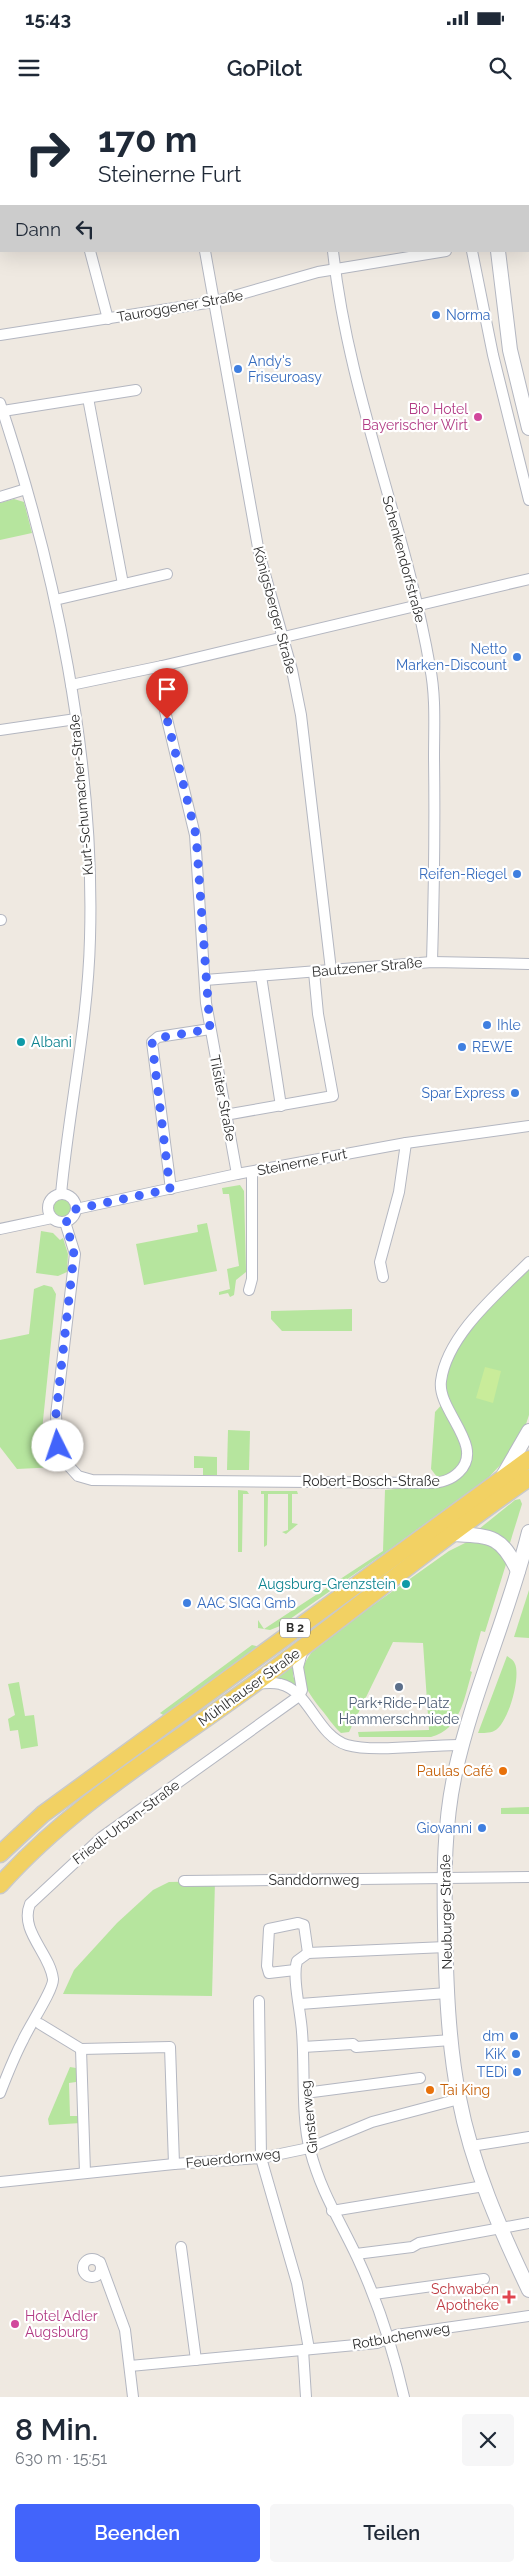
<!DOCTYPE html>
<html lang="de">
<meta charset="utf-8">
<style>
body{margin:0;font-family:Raleway,sans-serif;background:#f6f6f7;color:#1f2937;height:100vh;display:flex;flex-direction:column;font-size:19px;white-space:nowrap}
*{box-sizing:border-box;margin:0}
p{font-size:16px;color:#747a83}
.icon{flex:none;width:28px;height:28px;fill:none;stroke:currentColor;stroke-width:2;stroke-linecap:round;stroke-linejoin:round}
.map{position:relative;height:2297px;overflow:hidden}
.panel{display:flex;flex-direction:column;background:#fff;flex:1}
.panel>*{flex:none}
.banner{position:absolute;left:0px;top:0px;width:530px;height:152px;box-shadow:0 5px 20px #0002;background:#fff;color:#1f2937;overflow:hidden}
.pin{position:absolute;display:grid;place-items:center;width:42px;height:42px;color:#fff;margin:-51px -21px;border-radius:50% 50% 50% 0;rotate:-45deg;box-shadow:0 0 5px #0007}
.pin .icon{rotate:45deg}
.me{position:absolute;width:55px;margin:-28px;rotate:356deg;stroke-linejoin:round;filter:drop-shadow(0 0 4px #0008)}
.turn{display:flex;align-items:center;gap:18px;height:105px;padding:0 15px;font-size:22px}
.turn .icon{width:65px;height:65px;stroke-width:2.5}
.turn b{display:block;font-size:35px;line-height:42px}
.then{display:flex;align-items:center;height:48px;padding:0 15px;background:#0003;gap:10px;font-size:19px}
.round{display:grid;place-items:center;flex:none;width:52px;height:52px;border-radius:5px;background:#f6f6f7}
.overview{display:flex;align-items:center;justify-content:space-between;height:85px;padding:0 15px}
h1{font-size:30px;font-weight:600;line-height:38px}
.cta{display:flex;gap:10px;margin-top:auto;padding:10px 15px}
.cta a{flex:1;height:58px;border-radius:5px;background:#4264fb;color:#fff;font-size:20px;font-weight:600;line-height:58px;text-align:center}
.cta a+a{background:#f6f6f7;color:#1f2937}
.status{display:flex;justify-content:space-between;align-items:center;height:35px;padding:0 25px;background:#fff;direction:ltr}
.status svg{height:14px;fill:currentColor}
header{display:flex;justify-content:space-between;align-items:center;height:65px;padding:0 15px;background:#fff;font-size:22px;font-weight:600}
.map>svg:first-child{display:block}
</style>
<div class="status"><b>15:43</b><svg viewBox="0 0 49 12"><path d="M0 12V9h3v3zM5 12V6h3v6zM10 12V3h3v9zM15 12V0h3v12zM26 1h20v11H26zM47 4h2v5h-2z"/></svg></div>
<header><svg class="icon" aria-label="menu" viewBox="0 0 24 24"><path d="M4 6h16M4 12h16M4 18h16"/></svg>GoPilot<svg class="icon" aria-label="search" viewBox="0 0 24 24"><circle cx="10" cy="10" r="6"/><path d="M15 15l6 6"/></svg></header>
<div class="map">
<svg width="529" height="2297" viewBox="0 0 529 2297">
<rect width="100%" height="100%" fill="#efe9e1"/>
<g fill="#b6e59e">
<path d="M14,399L24,402L32,433L0,440V403Z"/>
<path d="M240,1085L244,1091L246,1172L236,1180L234,1195L230,1197L228,1193L219,1195V1192L230,1189L227,1169L239,1166L229,1094H223L222,1088Z"/>
<circle cx="62" cy="1108" r="11"/>
<path d="M207,1123L217,1171L144,1185L136,1144L198,1132L197,1125Z"/>
<path d="M41,1131L53,1133L60,1140L63,1138L68,1154L67,1172L58,1176L36,1173Z"/>
<path d="M529,1167V1315L525,1327L505,1360L488,1378L389,1450L280,1526L270,1530L258,1528V1520L264,1529L383,1451L385,1390L438,1385L437,1377L431,1369L435,1312L446,1300C445,1294 443,1286 444,1281C452,1233 498,1199 529,1167Z"/>
<path d="M44,1185L52,1187L56,1194L41,1340L46,1358L53,1356L57,1367L17,1369L0,1347V1240L29,1234L34,1189Z"/>
<path d="M352,1209V1231H282L271,1219V1211Z"/>
<path d="M228,1330L250,1331L249,1370H227Z"/>
<path d="M194,1356L217,1357V1375H203V1368H194Z"/>
<path d="M238,1390L247,1391L249,1394H243L242,1452H238Z"/>
<path d="M261,1391H297L298,1394H292V1423L298,1424L286,1434L282,1432L288,1430V1394H268L267,1445L264,1447V1394H261Z"/>
<path d="M520,1399L522,1404L509,1446L479,1429L515,1400Z"/>
<path d="M469,1441L491,1442L507,1461L485,1532L481,1531L470,1571L472,1572C464,1598 461,1629 431,1637H359L358,1632L429,1630L423,1543L393,1542L349,1632L341,1633C333,1626 327,1616 320,1608C300,1582 294,1569 320,1543L449,1451Z"/>
<path d="M529,1490V1538L514,1537Z"/>
<path d="M252,1545L260,1547L165,1616L160,1613Z"/>
<path d="M507,1556C510,1558 514,1560 515,1564C521,1577 508,1625 494,1631C490,1633 483,1633 478,1633Z"/>
<path d="M294,1563L293,1576L299,1589L273,1577Z"/>
<path d="M19,1582L25,1616L34,1615L38,1646L21,1649L18,1630L10,1631L8,1619L15,1615L8,1584Z"/>
<path d="M529,1707V1714H501V1708Z"/>
<path d="M215,1781L212,1896L63,1894L74,1870L117,1823L153,1790L169,1782Z"/>
<path d="M70,1967L76,1968V1982L69,1983L70,2016H80L81,2023L49,2025L48,2019Z"/>
</g>
<path fill="#c9ec9a" d="M485,1267L501,1271L493,1303L476,1298Z"/>
<g fill="none" stroke-linecap="round" stroke-linejoin="round">
<defs>
<g id="street">
<path d="M3,0L4,1"/>
<path d="M176,0V1"/>
<path d="M314,0V1"/>
<path d="M467,0V1"/>
<path d="M159,1L166,0"/>
<path d="M0,29H1"/>
<path d="M0,140H1"/>
<path d="M90,151L108,219"/>
<path d="M205,151L259,453L292,570L301,615L331,870"/>
<path d="M333,151C348,293 406,427 430,567C436,596 434,628 434,658C435,726 434,794 432,862"/>
<path d="M472,151L493,255L529,400"/>
<path d="M0,235L213,202L318,172L446,151"/>
<path d="M88,298L123,484"/>
<path d="M0,303C56,470 95,661 90,838C88,924 69,1008 61,1094"/>
<path d="M3,311L136,290"/>
<path d="M0,397L26,389"/>
<path d="M55,500L167,474"/>
<path d="M162,566L165,611L195,735L206,903L237,1074"/>
<path d="M71,585L162,566L529,479"/>
<path d="M0,630L76,619"/>
<path d="M0,820H1"/>
<path d="M261,876L281,1006"/>
<path d="M205,880L432,862L529,864"/>
<path d="M225,1015L333,996L318,914L314,872"/>
<path d="M171,1089L152,942L158,937L210,929"/>
<circle cx="62" cy="1108" r="14"/>
<path d="M76,1109L237,1074L406,1043L529,1026"/>
<path d="M65,1122L75,1154L56,1315L58,1346L67,1364L78,1376L92,1380L428,1383C440,1383 450,1381 459,1372C486,1346 437,1311 441,1281C447,1235 498,1193 529,1162"/>
<path d="M0,1129L52,1118"/>
<path d="M383,1177L380,1162L399,1092L406,1043"/>
<path d="M249,1190L252,1179V1072"/>
<path d="M256,1584C264,1583 272,1582 280,1584C309,1590 317,1636 347,1645C374,1653 431,1644 462,1645"/>
<path d="M184,1781L529,1777"/>
<path d="M295,1870L269,1873L267,1866L269,1829L298,1823L304,1825L308,1853"/>
<path d="M259,1901L261,2058L297,2183L309,2249"/>
<path d="M300,1904L447,1893"/>
<path d="M40,1924L81,1949L170,1947L174,2064"/>
<path d="M303,1947L353,1944L356,1947L451,1940"/>
<path d="M81,1949L85,2073"/>
<path d="M0,1993C7,1975 14,1957 23,1940C28,1928 54,1889 53,1879C50,1853 19,1831 30,1804L102,1737L299,1596L302,1590L298,1567L303,1549"/>
<path d="M305,1993L420,1978"/>
<path d="M471,2046L529,2037"/>
<path d="M0,2082L174,2064L261,2058L309,2048L372,2022L459,1999"/>
<path d="M332,2111L484,2086"/>
<path d="M181,2147L196,2260"/>
<path d="M356,2154L412,2147L419,2143L529,2123"/>
<circle cx="92" cy="2168" r="9"/>
<path d="M100,2162L125,2230L133,2297"/>
<path d="M374,2194L484,2179"/>
<path d="M303,2250L306,2297"/>
<path d="M130,2266L377,2243L396,2235L529,2216"/>
<path d="M404,2297C393,2249 378,2202 357,2157C339,2119 321,2092 310,2050C301,2017 305,1967 302,1932C301,1913 292,1878 297,1861L308,1853L446,1847"/>
</g>
<g id="secondary">
<path d="M501,1V0"/>
<path d="M498,151L510,250L529,328"/>
<path d="M503,1376L529,1331"/>
<path d="M529,1432C509,1514 473,1591 455,1673C444,1724 444,1774 445,1826C446,1883 448,1942 459,1998C472,2066 500,2129 529,2190"/>
<path d="M453,1434C491,1436 501,1435 518,1471"/>
</g>
<g id="primary">
<path d="M0,1754L43,1714L529,1359"/>
<path d="M0,1785C73,1703 169,1647 257,1582C348,1515 436,1442 529,1378"/>
</g>
</defs>
<use href="#street" stroke="#b4b7c1" stroke-width="12"/>
<use href="#secondary" stroke="#b4b7c1" stroke-width="16"/>
<use href="#primary" stroke="#c9c9c9" stroke-width="19"/>
<use href="#street" stroke="#fff" stroke-width="10"/>
<use href="#secondary" stroke="#fff" stroke-width="14"/>
<use href="#primary" stroke="#f2d163" stroke-width="16"/>
</g>
<g fill="none" stroke-linecap="round" stroke-linejoin="round">
<path stroke="#4264fb" stroke-width="9" stroke-dasharray="0 16.2" d="M58,1346L56,1314L74,1154L66,1122L72,1118L76,1109L170,1089L152,942L158,938L210,929L196,735L167,619"/>
</g>
<g fill="#3f7fe0" stroke="#fff" stroke-width="2">
<circle cx="436" cy="215" r="5"/>
<circle cx="238" cy="269" r="5"/>
<circle cx="517" cy="557" r="5"/>
<circle cx="517" cy="774" r="5"/>
<circle cx="487" cy="925" r="5"/>
<circle cx="462" cy="947" r="5"/>
<circle cx="515" cy="993" r="5"/>
<circle cx="187" cy="1503" r="5"/>
<circle cx="482" cy="1728" r="5"/>
<circle cx="514" cy="1936" r="5"/>
<circle cx="516" cy="1954" r="5"/>
<circle cx="517" cy="1972" r="5"/>
</g>
<g fill="#d1479c" stroke="#fff" stroke-width="2">
<circle cx="478" cy="317" r="5"/>
<circle cx="15" cy="2224" r="5"/>
</g>
<g fill="#0f9aa8" stroke="#fff" stroke-width="2">
<circle cx="21" cy="942" r="5"/>
<circle cx="406" cy="1484" r="5"/>
</g>
<circle fill="#5c6f8a" stroke="#fff" stroke-width="2" cx="399" cy="1587" r="5"/>
<g fill="#e8710a" stroke="#fff" stroke-width="2">
<circle cx="503" cy="1671" r="5"/>
<circle cx="430" cy="1990" r="5"/>
</g>
<path fill="#e0444e" stroke="#fff" stroke-width="2" d="M506.5 2189.5h5v5h5v5h-5v5h-5v-5h-5v-5h5z"/>
<g text-anchor="middle" dominant-baseline="central" stroke-width="4.5" stroke-linejoin="round" paint-order="stroke">
<rect fill="#fff" stroke="#6d6d6d" stroke-width="1" x="280" y="1518.5" width="30" height="19" rx="4"/>
<g font-size="12" font-weight="bold" fill="#2e2e2e">
<text x="295" y="1528">B 2</text>
</g>
<g font-size="14" fill="#2e2e2e" stroke="#fff">
<text transform="translate(180 206) rotate(-10)">Tauroggener Straße</text>
<text transform="translate(404 459) rotate(75)">Schenkendorfstraße</text>
<text transform="translate(275 510) rotate(75)">Königsberger Straße</text>
<text transform="translate(81 695) rotate(-95)">Kurt-Schumacher-Straße</text>
<text transform="translate(367 867) rotate(-5)">Bautzener Straße</text>
<text transform="translate(223 998) rotate(79)">Tilsiter Straße</text>
<text transform="translate(302 1062) rotate(-11)">Steinerne Furt</text>
<text x="371" y="1381">Robert-Bosch-Straße</text>
<text transform="translate(249 1587) rotate(-36)">Mühlhauser Straße</text>
<text transform="translate(126 1722) rotate(-37)">Friedl-Urban-Straße</text>
<text x="314" y="1780">Sanddornweg</text>
<text transform="translate(446 1812) rotate(-91)">Neuburger Straße</text>
<text transform="translate(309 2017) rotate(-96)">Ginsterweg</text>
<text transform="translate(233 2058) rotate(-6)">Feuerdornweg</text>
<text transform="translate(401 2236) rotate(-10)">Rotbuchenweg</text>
</g>
<g font-size="14" fill="#366cbe" stroke="#fff" text-anchor="end">
<text x="446" y="215" text-anchor="start">Norma</text>
<text x="248" y="261" text-anchor="start">Andy's<tspan x="248" dy="16">Friseuroasy</tspan></text>
<text x="507" y="549">Netto<tspan x="507" dy="16">Marken-Discount</tspan></text>
<text x="507" y="774">Reifen-Riegel</text>
<text x="497" y="925" text-anchor="start">Ihle</text>
<text x="472" y="947" text-anchor="start">REWE</text>
<text x="505" y="993">Spar Express</text>
<text x="197" y="1503" text-anchor="start">AAC SIGG Gmb</text>
<text x="472" y="1728">Giovanni</text>
<text x="504" y="1936">dm</text>
<text x="506" y="1954">KiK</text>
<text x="507" y="1972">TEDi</text>
</g>
<g font-size="14" fill="#b23c85" stroke="#fff" text-anchor="end">
<text x="468" y="309">Bio Hotel<tspan x="468" dy="16">Bayerischer Wirt</tspan></text>
<text x="25" y="2216" text-anchor="start">Hotel Adler<tspan x="25" dy="16">Augsburg</tspan></text>
</g>
<g font-size="14" fill="#0d838f" stroke="#fff" text-anchor="start">
<text x="31" y="942">Albani</text>
<text x="396" y="1484" text-anchor="end">Augsburg-Grenzstein</text>
</g>
<g font-size="14" fill="#4e5e75" stroke="#fff">
<text x="399" y="1603">Park+Ride-Platz<tspan x="399" dy="16">Hammerschmiede</tspan></text>
</g>
<g font-size="14" fill="#c56008" stroke="#fff" text-anchor="end">
<text x="493" y="1671">Paulas Café</text>
<text x="440" y="1990" text-anchor="start">Tai King</text>
</g>
<g font-size="14" fill="#be3a42" stroke="#fff" text-anchor="end">
<text x="499" y="2189">Schwaben<tspan x="499" dy="16">Apotheke</tspan></text>
</g>
</g>
</svg>
<div class="pin" style="left:167px;top:619px;background:#d93025"><svg class="icon" aria-label="arrive" viewBox="0 0 24 24"><path d="M6 21V4h12l-3 4 3 4H6"/></svg></div>
<svg class="me" style="left:58px;top:1346px" viewBox="-20 -20 40 40"><circle r="19" fill="#fff"/><path d="M0-13L10 11 0 6-10 11z" fill="#4264fb"/></svg>
<div class="banner">
<div class="turn"><svg class="icon" aria-label="right" viewBox="0 0 24 24"><path d="M7 20v-9h11M14 6l5 5-5 5"/></svg><div><b>170 m</b>Steinerne Furt</div></div>
<div class="then">Dann<svg class="icon" aria-label="left" viewBox="0 0 24 24"><path d="M17 20v-9H6M10 6l-5 5 5 5"/></svg></div>
</div>
</div>
<section class="panel">
<div class="overview"><div><h1>8 Min.</h1><p>630 m · 15:51</p></div><a class="round"><svg class="icon" aria-label="close" viewBox="0 0 24 24"><path d="M6 6l12 12M18 6L6 18"/></svg></a></div>
<div class="cta"><a>Beenden</a><a>Teilen</a></div>
</section>
